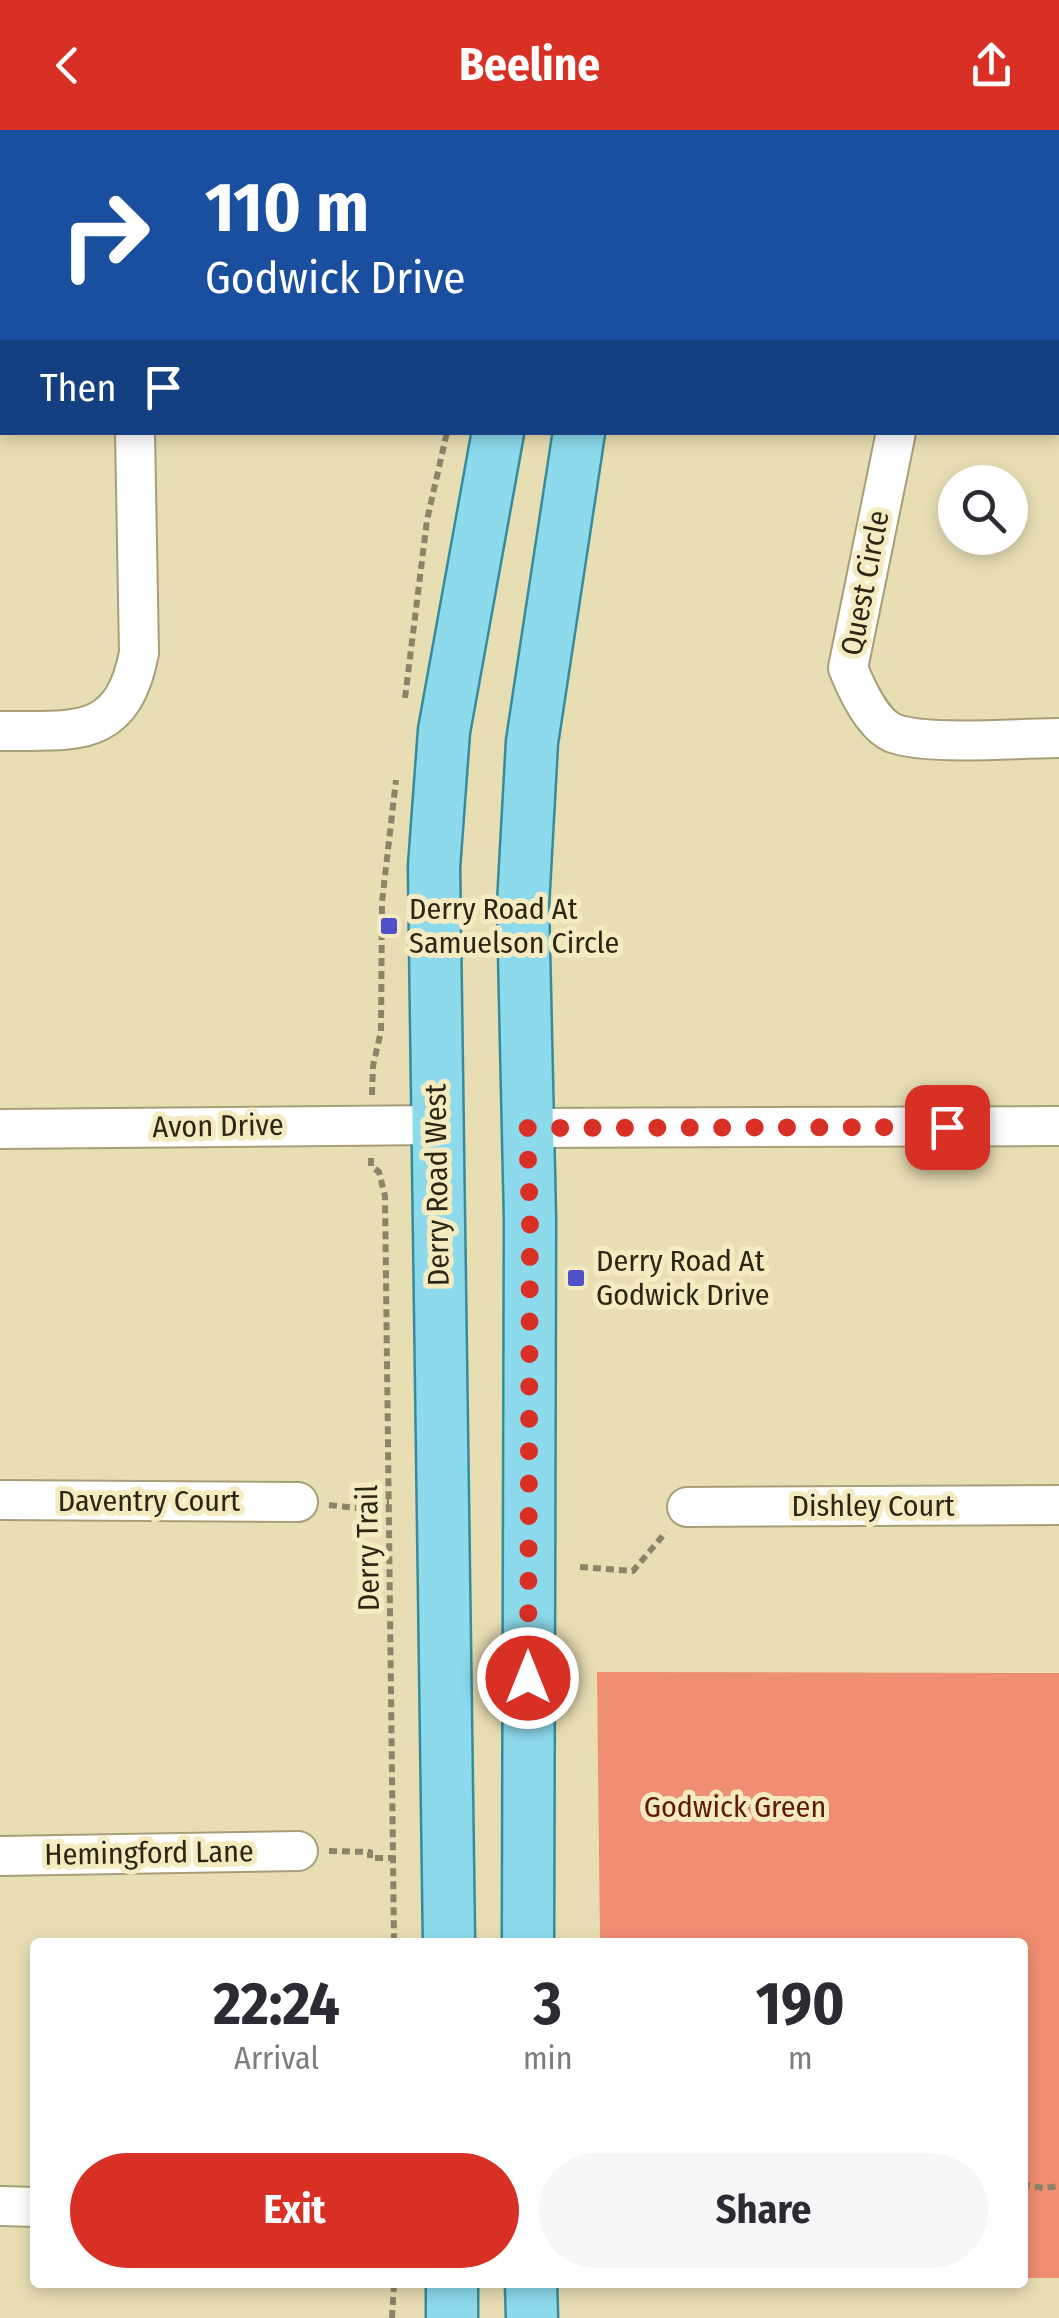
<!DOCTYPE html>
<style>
body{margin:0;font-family:"Fira Sans Condensed",sans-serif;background:#f7f7f7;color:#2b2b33;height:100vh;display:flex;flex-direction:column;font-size:38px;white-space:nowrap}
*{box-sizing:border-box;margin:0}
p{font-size:32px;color:#7c7c81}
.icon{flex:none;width:55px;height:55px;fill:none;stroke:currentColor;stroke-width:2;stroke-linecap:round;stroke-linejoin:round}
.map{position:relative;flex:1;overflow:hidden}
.details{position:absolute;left:30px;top:1808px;width:998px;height:350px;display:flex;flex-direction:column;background:#fff;border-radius:10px;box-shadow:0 5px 15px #0003}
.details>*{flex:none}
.top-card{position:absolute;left:0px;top:0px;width:1060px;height:305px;box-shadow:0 5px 15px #0003;background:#1a4fa0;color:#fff;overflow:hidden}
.fabs{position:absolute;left:938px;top:335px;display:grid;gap:20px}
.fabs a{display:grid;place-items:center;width:90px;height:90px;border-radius:50%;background:#fff;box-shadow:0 5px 15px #0003;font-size:50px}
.pin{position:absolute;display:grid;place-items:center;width:85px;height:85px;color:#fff;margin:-42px;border-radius:20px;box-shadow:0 5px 15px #0006}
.me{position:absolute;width:110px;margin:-55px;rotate:0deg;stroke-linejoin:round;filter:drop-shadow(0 0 8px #0008)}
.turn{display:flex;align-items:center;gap:35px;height:210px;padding:0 40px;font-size:45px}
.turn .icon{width:130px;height:130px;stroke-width:2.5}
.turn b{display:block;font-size:70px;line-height:85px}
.then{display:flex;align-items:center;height:95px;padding:0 40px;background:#0003;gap:20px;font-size:38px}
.eta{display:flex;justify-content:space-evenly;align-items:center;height:170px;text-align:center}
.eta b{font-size:60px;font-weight:700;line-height:70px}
.action{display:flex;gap:20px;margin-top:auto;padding:20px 40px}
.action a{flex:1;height:115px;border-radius:60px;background:#d93025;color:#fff;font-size:40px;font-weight:700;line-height:115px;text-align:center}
.action a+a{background:#f7f7f7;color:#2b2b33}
header{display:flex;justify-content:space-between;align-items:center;height:130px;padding:0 40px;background:#d93025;color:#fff;font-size:45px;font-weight:700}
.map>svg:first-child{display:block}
</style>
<header><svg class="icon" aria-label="back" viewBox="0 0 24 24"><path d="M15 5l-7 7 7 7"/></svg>Beeline<svg class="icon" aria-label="share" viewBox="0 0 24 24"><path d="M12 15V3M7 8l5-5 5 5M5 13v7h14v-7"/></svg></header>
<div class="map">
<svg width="1059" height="2188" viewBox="0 0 1059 2188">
<rect width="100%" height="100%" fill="#e8deb4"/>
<path fill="#f08e72" d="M597,1542L1059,1543V2148H1023L1022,1812H600Z"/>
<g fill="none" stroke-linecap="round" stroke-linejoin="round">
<defs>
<g id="minor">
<path d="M129,0V2"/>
<path d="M1003,2L1004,0"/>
<path d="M896,302L848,538C856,558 872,594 893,603C927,616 1019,608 1059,608"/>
<path d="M0,601C74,600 122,611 139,523L135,302"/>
<path d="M527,998L1059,996"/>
<path d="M0,999L436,995"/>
<path d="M0,1370L298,1372"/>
<path d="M687,1377L1059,1375"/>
<path d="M0,1726L298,1721"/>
<path d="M0,2076L35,2077"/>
</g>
<g id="major">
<path d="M583,2L584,0"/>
<path d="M669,2L670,0"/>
<path d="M449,1812L434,737L444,601L498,302"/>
<path d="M528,1812L530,1089L523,775L532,612L579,302"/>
<path d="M531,2152L532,2188"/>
<path d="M452,2188V2152"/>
</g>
</defs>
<use href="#minor" stroke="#a89e77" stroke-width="42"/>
<use href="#major" stroke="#388c9a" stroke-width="55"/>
<g stroke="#8b8467" stroke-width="6" stroke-dasharray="8 5" stroke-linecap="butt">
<path d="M534,2L535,0"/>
<path d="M405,568L427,390L447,302"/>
<path d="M372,965L373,936L381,901L382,772L396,650"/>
<path d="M371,1028V1036L379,1042L385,1066L394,1812"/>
<path d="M329,1375L366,1379V1372H389"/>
<path d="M580,1437L633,1441L666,1402"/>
<path d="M329,1721L370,1722V1728H394"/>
<path d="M1022,2054L1043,2058L1059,2056"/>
<path d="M392,2188L394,2152"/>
</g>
<use href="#minor" stroke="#fff" stroke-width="38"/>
<use href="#major" stroke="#8cdaec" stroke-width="50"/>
</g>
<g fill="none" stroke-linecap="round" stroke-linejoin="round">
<path stroke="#d93025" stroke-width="18" stroke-dasharray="0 32.4" d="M528,1548L530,1089L527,998L947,997"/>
</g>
<g fill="#4e51c7" stroke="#f5ebc1" stroke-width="4">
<rect x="379" y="786" width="20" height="20" rx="5"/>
<rect x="566" y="1138" width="20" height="20" rx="5"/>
</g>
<g text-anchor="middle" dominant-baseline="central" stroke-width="10" stroke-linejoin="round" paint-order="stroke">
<g font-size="30" fill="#2b2717" stroke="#f5ebc1">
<text transform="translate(865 453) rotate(-79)">Quest Circle</text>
<text transform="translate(218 996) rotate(-1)">Avon Drive</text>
<text transform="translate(437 1055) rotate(-91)">Derry Road West</text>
<text x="149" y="1371">Daventry Court</text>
<text x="873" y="1376">Dishley Court</text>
<text transform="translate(368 1418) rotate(-91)">Derry Trail</text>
<text transform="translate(149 1723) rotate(-1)">Hemingford Lane</text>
</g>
<g font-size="30" fill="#2b2717" stroke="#f5ebc1" text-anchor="start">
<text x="409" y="779">Derry Road At<tspan x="409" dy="34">Samuelson Circle</tspan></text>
<text x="596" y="1131">Derry Road At<tspan x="596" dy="34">Godwick Drive</tspan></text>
</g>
<g font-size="30" fill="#601904" stroke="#f5ebc1">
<text x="735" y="1677">Godwick Green</text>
</g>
</g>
</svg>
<div class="fabs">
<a><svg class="icon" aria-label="search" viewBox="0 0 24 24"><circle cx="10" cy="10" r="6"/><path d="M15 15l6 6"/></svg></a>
</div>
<div class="pin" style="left:947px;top:997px;background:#d93025"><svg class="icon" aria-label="arrive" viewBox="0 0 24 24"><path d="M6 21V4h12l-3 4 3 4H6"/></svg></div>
<svg class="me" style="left:528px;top:1548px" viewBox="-20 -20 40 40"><circle r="17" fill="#d93025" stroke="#fff" stroke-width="3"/><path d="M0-11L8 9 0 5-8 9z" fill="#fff"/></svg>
<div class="top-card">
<div class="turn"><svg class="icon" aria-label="right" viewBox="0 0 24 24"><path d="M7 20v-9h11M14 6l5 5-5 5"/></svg><div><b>110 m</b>Godwick Drive</div></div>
<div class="then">Then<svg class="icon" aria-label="arrive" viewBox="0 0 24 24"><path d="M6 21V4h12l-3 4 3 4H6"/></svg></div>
</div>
<section class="details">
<div class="eta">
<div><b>22:24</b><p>Arrival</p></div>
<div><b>3</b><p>min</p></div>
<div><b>190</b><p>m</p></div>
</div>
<div class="action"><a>Exit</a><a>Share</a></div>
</section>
</div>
